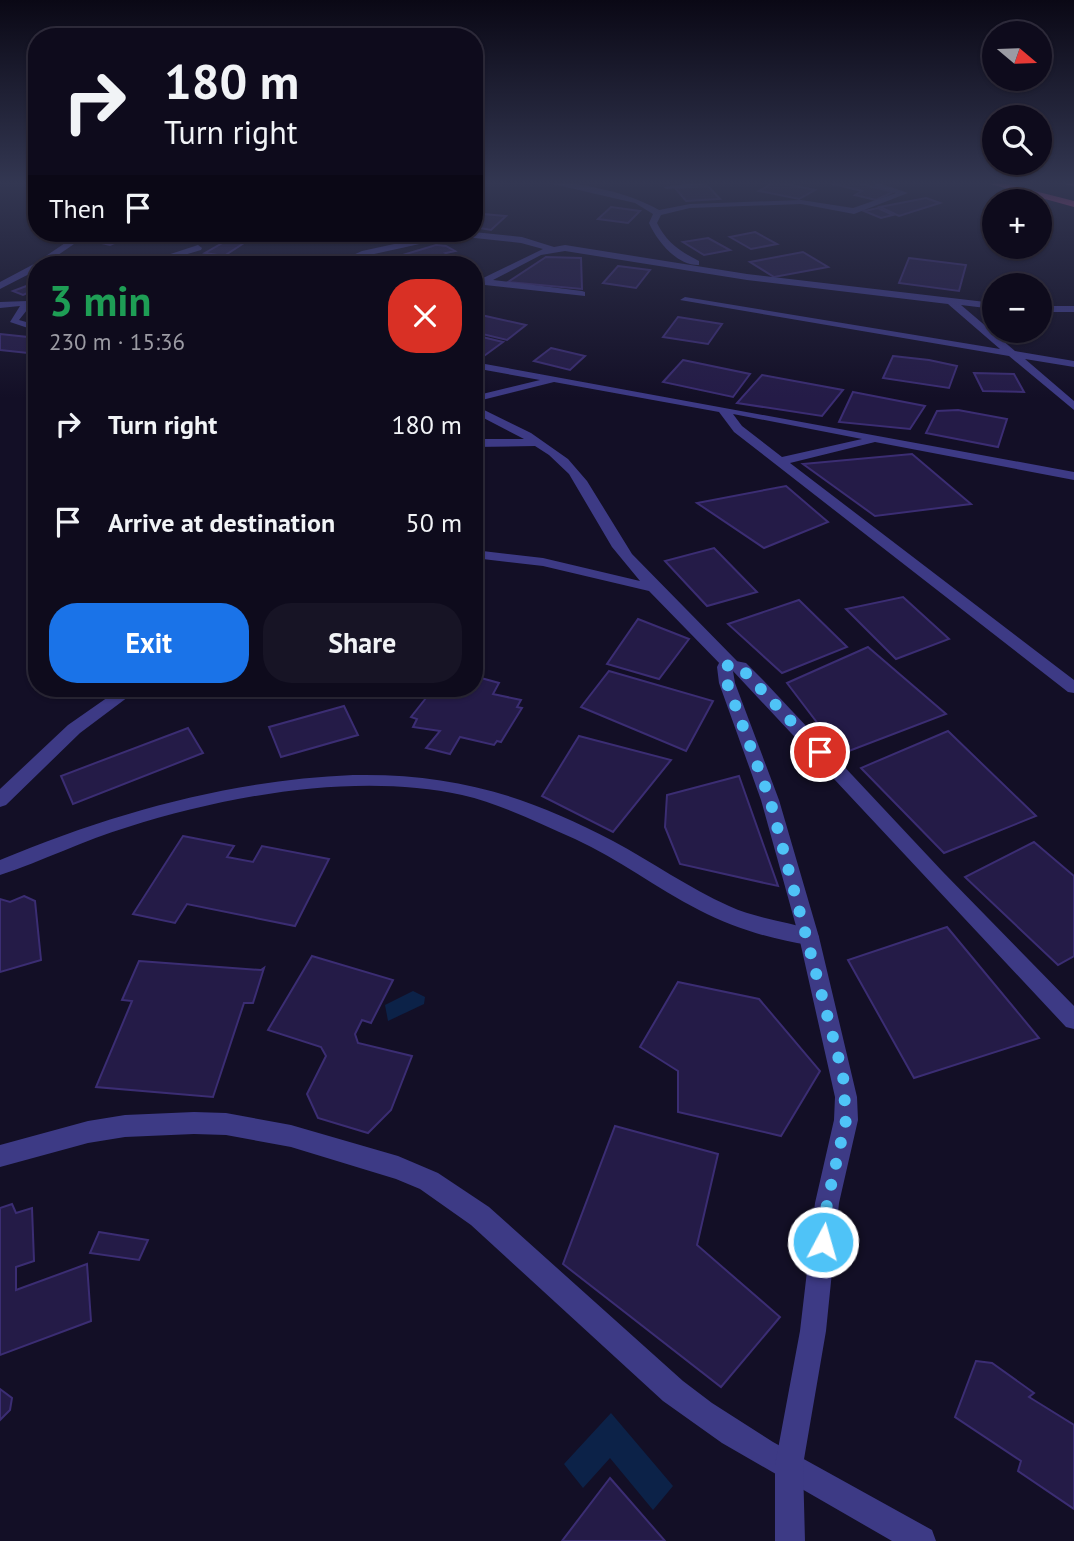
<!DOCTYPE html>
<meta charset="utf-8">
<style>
body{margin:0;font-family:"PT Sans",sans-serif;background:#171425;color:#f1f3f6;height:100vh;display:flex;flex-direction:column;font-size:26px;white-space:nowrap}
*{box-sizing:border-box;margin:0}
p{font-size:23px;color:#9b9ba3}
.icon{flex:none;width:38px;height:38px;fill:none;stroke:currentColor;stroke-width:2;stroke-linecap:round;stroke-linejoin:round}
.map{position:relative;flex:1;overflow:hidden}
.sheet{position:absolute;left:28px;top:256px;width:455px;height:441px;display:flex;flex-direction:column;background:#0e0b1c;border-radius:28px;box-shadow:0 2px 5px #0004,0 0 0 2px #2e2b3b}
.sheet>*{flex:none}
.guide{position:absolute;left:28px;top:28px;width:455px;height:214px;border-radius:28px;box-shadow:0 2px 5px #0004,0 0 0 2px #2e2b3b;background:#0e0b1c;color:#f1f3f6;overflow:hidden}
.needle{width:46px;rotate:109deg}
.buttons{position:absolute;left:982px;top:21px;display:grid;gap:14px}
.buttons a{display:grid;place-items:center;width:70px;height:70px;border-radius:50%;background:#0e0b1c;box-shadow:0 2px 5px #0004,0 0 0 2px #2e2b3b;font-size:35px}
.pin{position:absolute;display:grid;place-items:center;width:60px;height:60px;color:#fff;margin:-30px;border:4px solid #fff;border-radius:50%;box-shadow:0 2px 7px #0007}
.me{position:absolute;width:77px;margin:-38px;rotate:6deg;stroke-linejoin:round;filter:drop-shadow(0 0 5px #0008)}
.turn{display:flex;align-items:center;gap:24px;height:147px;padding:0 21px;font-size:32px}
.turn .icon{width:91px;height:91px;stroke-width:2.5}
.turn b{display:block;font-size:49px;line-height:60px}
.then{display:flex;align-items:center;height:66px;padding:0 21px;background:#0003;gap:14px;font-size:26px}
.round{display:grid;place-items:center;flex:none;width:74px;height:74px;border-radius:28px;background:#171425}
.head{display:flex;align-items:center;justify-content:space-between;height:119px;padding:0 21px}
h1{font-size:42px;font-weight:700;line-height:52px;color:#1e9e55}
.cta{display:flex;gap:14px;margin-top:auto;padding:14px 21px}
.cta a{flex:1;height:80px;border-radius:28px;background:#1a73e8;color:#fff;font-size:28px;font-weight:700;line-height:80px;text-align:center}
.cta a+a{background:#171425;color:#f1f3f6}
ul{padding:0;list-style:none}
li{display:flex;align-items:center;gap:21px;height:98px;padding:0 21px}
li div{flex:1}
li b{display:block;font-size:26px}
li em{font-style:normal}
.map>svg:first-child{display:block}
</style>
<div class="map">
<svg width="1074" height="1541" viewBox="0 0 1074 1541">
<rect width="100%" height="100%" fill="#130f26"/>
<g fill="#0c2248">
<path d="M413,991L425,997L424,1004L388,1021L385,1005Z"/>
<path d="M611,1413L673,1486L653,1510L610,1458L583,1488L564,1464Z"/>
</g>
<g fill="#241b47" stroke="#3b2d73" stroke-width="2">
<path d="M775,182H776L815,190L799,199L759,191Z"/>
<path d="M825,182H867L862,184L893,192L876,200L855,195L862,191Z"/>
<path d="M708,186L720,199L686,201L675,188Z"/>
<path d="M926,198L940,203L899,216L880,207Z"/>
<path d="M611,207L640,211L628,223L598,219Z"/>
<path d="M878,208L893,215L881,218L864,211Z"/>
<path d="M483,214L506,216L491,230L474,227V215Z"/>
<path d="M755,232L777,244L751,249L730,237Z"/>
<path d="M112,233H132L136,234L110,245L93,241Z"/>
<path d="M708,238L730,250L704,255L683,242Z"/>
<path d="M226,241L244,243L224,256L205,253Z"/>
<path d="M436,245L446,246L455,251L446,253L451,255L418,264H393L386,260Z"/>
<path d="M803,252L828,267L774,277L750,262Z"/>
<path d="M546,257L581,258L582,289L508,282Z"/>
<path d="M909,258L966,265L959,291L899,283Z"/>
<path d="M618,266L650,270L636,288L603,283Z"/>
<path d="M37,282V289L23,295L13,291Z"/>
<path d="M481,315L526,325L507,340L474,332V320Z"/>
<path d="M678,317L722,324L708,344L663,337Z"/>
<path d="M0,334L37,338V346L28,353L0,350Z"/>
<path d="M474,335L503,342L484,356L474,353Z"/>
<path d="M551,348L585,356L570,370L534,361Z"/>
<path d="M893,356L929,360L957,366L949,388L883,378Z"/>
<path d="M683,360L750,374L733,397L663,382Z"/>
<path d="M974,373L1014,374L1024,392L983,391Z"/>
<path d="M762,375L843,390L822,416L737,403Z"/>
<path d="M853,392L925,406L910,429L839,422Z"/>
<path d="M958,410L1007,419L998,447L926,433L937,411Z"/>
<path d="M474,418L484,424L479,438L474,437Z"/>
<path d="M912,454L971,504L875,516L803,464Z"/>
<path d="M786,486L828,522L764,548L697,503Z"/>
<path d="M714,548L757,592L707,606L665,561Z"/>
<path d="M903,597L949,639L896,659L846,609Z"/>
<path d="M799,600L847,647L782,673L728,624Z"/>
<path d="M638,619L689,639L659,679L607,664Z"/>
<path d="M868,647L946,714L841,754L787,683Z"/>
<path d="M609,671L713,701L686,751L581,707Z"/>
<path d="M481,678L499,683L493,694L521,700L517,707L522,708L501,742L497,741L494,745L460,737L450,754L426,748L440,731L413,727L417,719L411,717L434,688L473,690Z"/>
<path d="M344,706L358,735L281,757L269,727Z"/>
<path d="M188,728L203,753L73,804L61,776Z"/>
<path d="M948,731L1036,816L944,853L861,768Z"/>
<path d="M579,736L671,760L613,832L542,796Z"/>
<path d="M739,776L778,886L680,864L665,827L667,795Z"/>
<path d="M183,836L234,846L227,857L253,862L262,846L329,859L295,926L187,904L175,923L133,914Z"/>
<path d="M1034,842L1074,876V956L1058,965L965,877Z"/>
<path d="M24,896L35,901L41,960L0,972V899L10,902Z"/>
<path d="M947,927L1039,1038L914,1078L848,960Z"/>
<path d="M312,956L393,980L371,1023L362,1020L355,1034L358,1043L412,1056L391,1110L368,1133L318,1118L307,1094L326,1056L321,1047L268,1030Z"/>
<path d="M139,961L261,970L264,968L253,1003H244L213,1097L96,1087L132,1001L122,1000Z"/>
<path d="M678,982L759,999L820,1071L781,1136L678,1112V1071L640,1047Z"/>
<path d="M615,1126L718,1154L697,1245L780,1317L721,1387L563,1264Z"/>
<path d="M12,1204L16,1213L32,1208L34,1261L16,1267V1290L87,1264L91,1321L0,1355V1208Z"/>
<path d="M99,1232L148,1240L139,1260L90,1253Z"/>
<path d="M976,1361L992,1363L1034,1393L1029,1397L1074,1425V1509L1018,1471L1021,1461L955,1417Z"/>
<path d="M0,1389L12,1398L10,1410L0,1420Z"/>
<path d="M610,1478L665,1541H562Z"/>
</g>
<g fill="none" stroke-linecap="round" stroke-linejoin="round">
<g fill="#3d3a85" fill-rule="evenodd">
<path d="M544,182C577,181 631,193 659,210L690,204L801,200L853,208L896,193L874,186L876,182L908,193L854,214L801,204L690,208L661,215L657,223C666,242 681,252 699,261V265C677,266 657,241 649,223L653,214L635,203Z"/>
<path d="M701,182L720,183L667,189L663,187Z"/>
<path d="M474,232L522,237L554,247L565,245L747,274L994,303V309L961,305L1015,351L1074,361V367L1025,359L1074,401V410L1009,356L680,300L685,297L1000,349L948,304L747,280L565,251L541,255L493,280L582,291L585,292V296L485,285L474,290V283L479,280L543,249L521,243L456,236L365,256L345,264H333L362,251L445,233Z"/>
<path d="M198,245L202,248L201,250L154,264H140Z"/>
<path d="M27,301L31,305L19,320L37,325V331L10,322L20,306L0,308V302Z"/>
<rect x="1040" y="306" width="34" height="6"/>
<path d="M474,362L1074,472V480L875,442L790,463L1074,680V693L1068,692L734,432L719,412L554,382L474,402V396L540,380L474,368ZM733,414L862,439L782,457L742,426Z"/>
<path d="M474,405L531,433L568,459L587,481L632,554L737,661L739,665L737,669H725L649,591L543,566L474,558V550L543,558L640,581L612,547L569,474L549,455L535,446L474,447V439H524L474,413Z"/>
<path d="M121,688H140L80,733L6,805L0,807V789L68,725Z"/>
<path d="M353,775C452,773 526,795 613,841C652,862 689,888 729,906C757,919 787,921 816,931L819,937L816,943L809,945C770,939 734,928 699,910C656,888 619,859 575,839C539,823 501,804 462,795C358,772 229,795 128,827C84,840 43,861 0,875V860C113,813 230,780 353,775Z"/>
<path d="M194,1112L226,1113L291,1125L398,1156L438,1173L489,1207L683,1381L712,1403L773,1442L932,1530L936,1541H892L722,1443L663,1401L471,1225L420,1189L396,1179L291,1147L226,1135L194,1134L125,1137L88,1143L0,1167V1145L88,1121L125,1115Z"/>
</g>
<g fill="#3d3a85" fill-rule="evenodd">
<path d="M80,233H90L45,264H37V270L0,289V282L34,264Z"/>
<path d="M731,660L746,663L763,680L943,872L1074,1006V1029L1066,1027L733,671L735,683L779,800L819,937L857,1097L858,1120L839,1203L826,1331L803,1465L805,1541H775V1465L800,1331L815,1203L834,1120L835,1097L799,937L761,800L719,683L717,667L719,663Z"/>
</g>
<path fill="#e055d1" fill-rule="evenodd" d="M1064,182H1074V186L1065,184Z"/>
<path fill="#ff4fa3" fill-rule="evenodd" d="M983,182H999L1074,201V207Z"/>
</g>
<linearGradient id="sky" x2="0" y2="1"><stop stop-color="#0a0815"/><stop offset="0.46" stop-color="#333752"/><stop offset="1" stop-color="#333752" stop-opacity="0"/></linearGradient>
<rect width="1074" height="398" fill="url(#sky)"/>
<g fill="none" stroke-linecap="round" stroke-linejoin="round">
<path stroke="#4fc3f7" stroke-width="12" stroke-dasharray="0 21.6" d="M820,752L742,669L731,664L725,667L727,683L770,800L843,1075L846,1120L827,1203L823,1242"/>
</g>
</svg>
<div class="buttons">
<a><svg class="needle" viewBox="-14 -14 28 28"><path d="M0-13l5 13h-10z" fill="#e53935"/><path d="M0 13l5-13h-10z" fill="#9b9ba3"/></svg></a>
<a><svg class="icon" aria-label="search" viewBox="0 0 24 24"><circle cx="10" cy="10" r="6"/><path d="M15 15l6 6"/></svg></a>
<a>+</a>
<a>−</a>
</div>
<div class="pin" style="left:820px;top:752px;background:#d93025"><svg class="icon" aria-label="arrive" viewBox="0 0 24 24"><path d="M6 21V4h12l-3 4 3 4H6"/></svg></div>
<svg class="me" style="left:823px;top:1242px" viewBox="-20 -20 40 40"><circle r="17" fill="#4fc3f7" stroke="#fff" stroke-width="3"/><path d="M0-11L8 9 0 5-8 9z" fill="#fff"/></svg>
<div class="guide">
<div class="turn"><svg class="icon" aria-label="right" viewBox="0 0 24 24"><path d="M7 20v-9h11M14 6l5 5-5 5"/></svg><div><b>180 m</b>Turn right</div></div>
<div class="then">Then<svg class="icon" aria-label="arrive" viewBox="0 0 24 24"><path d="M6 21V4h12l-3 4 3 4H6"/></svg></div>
</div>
<section class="sheet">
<div class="head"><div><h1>3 min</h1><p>230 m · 15:36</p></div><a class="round" style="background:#d93025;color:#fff"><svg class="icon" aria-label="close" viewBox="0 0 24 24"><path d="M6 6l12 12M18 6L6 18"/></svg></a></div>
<ul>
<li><svg class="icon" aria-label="right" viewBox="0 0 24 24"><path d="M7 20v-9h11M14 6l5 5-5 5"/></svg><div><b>Turn right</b></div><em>180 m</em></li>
<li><svg class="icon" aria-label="arrive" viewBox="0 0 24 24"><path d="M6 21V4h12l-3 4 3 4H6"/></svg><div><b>Arrive at destination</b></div><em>50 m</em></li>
</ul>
<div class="cta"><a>Exit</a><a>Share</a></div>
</section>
</div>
